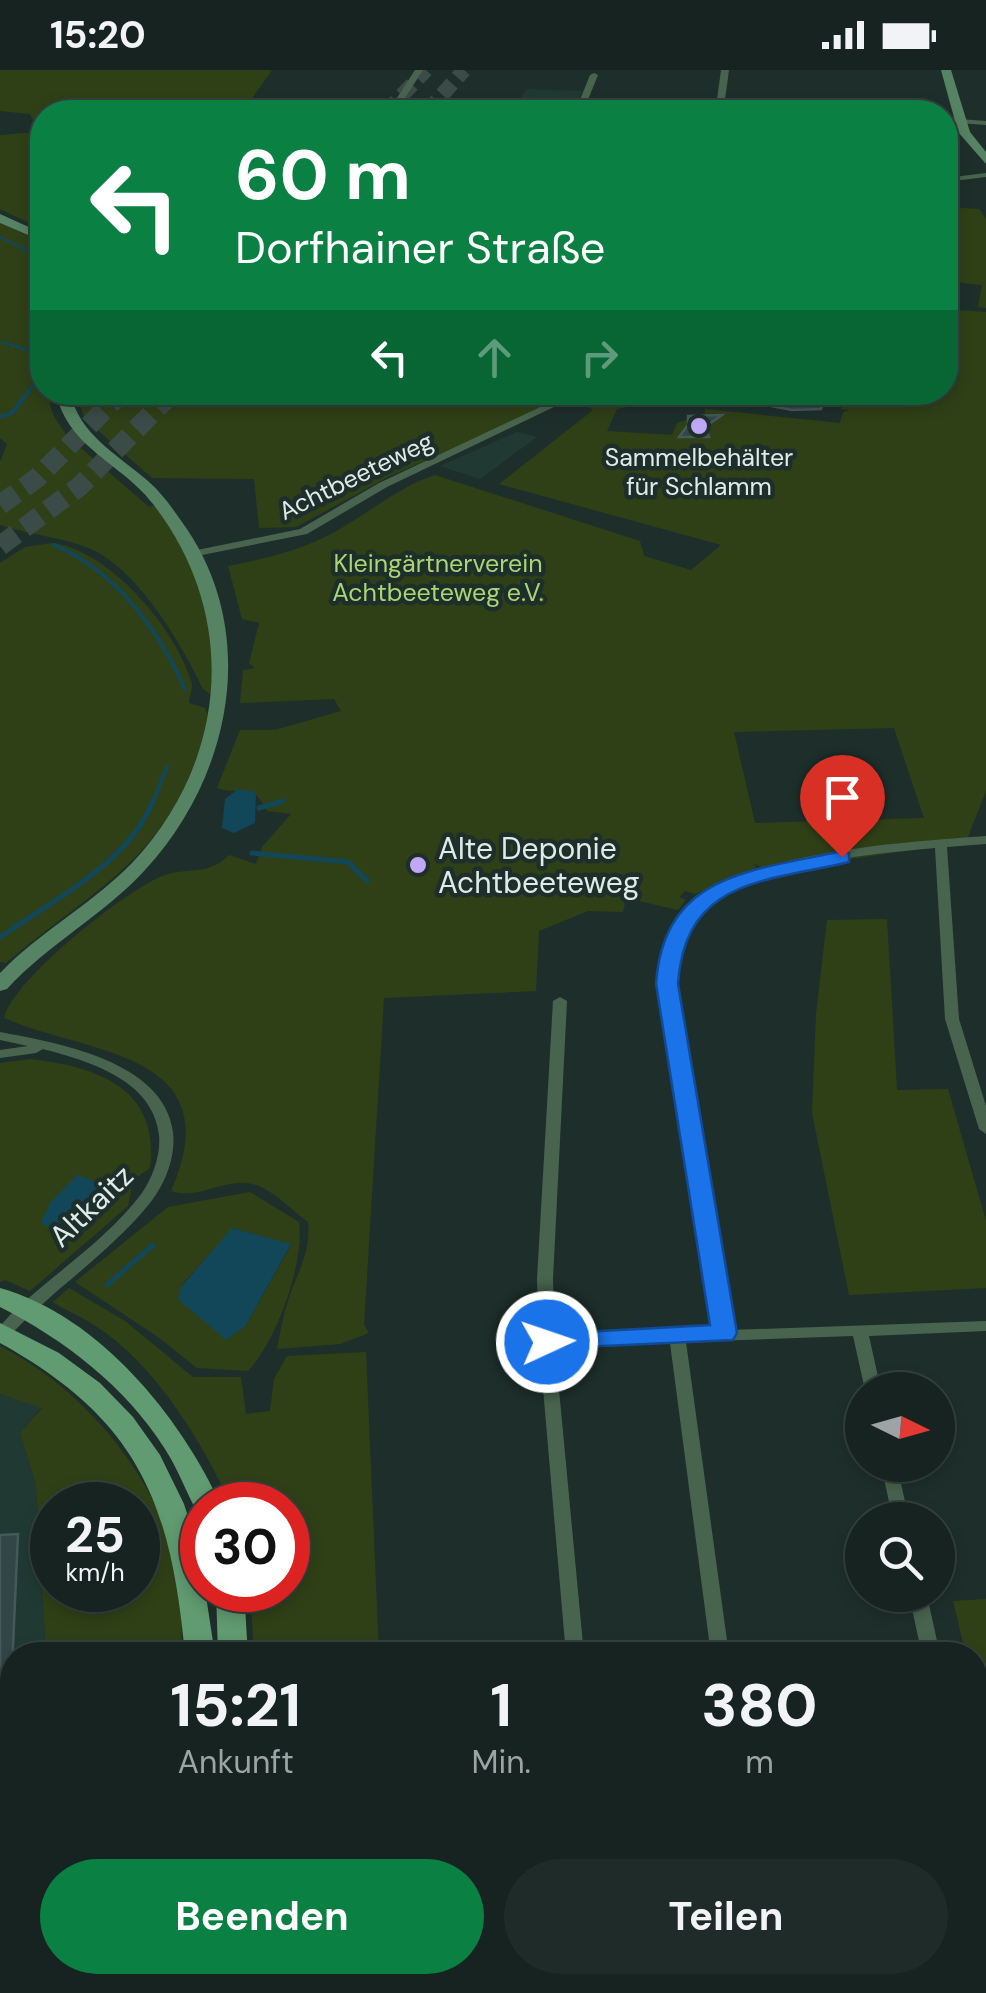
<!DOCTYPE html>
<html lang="de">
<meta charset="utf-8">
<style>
body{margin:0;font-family:"DM Sans",sans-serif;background:#1f2b29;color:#f1f3f6;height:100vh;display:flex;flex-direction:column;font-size:38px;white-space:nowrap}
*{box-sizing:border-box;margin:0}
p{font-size:32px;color:#9ea4a5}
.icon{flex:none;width:55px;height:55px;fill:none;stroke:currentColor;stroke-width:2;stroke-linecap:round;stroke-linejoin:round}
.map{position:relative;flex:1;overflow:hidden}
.sheet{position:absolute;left:0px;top:1572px;width:988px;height:352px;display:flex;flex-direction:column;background:#162320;border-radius:40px 40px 0 0;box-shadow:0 5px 15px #0003,0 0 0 2px #35403e}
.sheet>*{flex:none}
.guide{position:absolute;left:30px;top:30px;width:928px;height:305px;border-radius:40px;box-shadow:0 5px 15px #0003,0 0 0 2px #35403e;background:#0b8043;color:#fff;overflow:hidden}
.needle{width:65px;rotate:95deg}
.fabs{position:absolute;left:845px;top:1302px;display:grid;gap:20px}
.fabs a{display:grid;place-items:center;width:110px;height:110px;border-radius:50%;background:#162320;box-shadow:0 5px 15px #0003,0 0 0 2px #35403e;font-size:50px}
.speed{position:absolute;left:30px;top:1412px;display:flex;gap:20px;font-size:50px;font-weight:700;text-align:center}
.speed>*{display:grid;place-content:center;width:130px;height:130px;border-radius:50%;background:#162320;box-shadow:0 5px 15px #0003,0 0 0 2px #35403e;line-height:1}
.speed small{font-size:25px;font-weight:400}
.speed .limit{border:15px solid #d22;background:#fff;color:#111}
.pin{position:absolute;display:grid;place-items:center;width:85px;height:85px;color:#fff;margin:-102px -42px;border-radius:50% 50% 50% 0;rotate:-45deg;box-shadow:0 0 10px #0007}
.pin .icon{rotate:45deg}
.me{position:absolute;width:110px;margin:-55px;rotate:87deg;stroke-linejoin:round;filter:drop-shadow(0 0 8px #0008)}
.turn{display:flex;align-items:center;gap:35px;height:210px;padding:0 40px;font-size:45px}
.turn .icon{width:130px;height:130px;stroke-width:2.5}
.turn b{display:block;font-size:70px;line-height:85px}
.lanes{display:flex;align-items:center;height:95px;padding:0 40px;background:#0003;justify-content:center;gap:50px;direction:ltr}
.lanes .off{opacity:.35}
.eta{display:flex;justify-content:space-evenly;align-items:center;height:170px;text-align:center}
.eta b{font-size:60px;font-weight:700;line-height:70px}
.button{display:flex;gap:20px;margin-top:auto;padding:20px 40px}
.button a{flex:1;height:115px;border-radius:60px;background:#0b8043;color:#fff;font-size:40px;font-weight:700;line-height:115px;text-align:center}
.button a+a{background:#1f2b29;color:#f1f3f6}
.status{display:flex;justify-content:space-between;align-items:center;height:70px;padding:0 50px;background:#162320;direction:ltr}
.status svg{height:28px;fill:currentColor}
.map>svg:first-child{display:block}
</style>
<div class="status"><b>15:20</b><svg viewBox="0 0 49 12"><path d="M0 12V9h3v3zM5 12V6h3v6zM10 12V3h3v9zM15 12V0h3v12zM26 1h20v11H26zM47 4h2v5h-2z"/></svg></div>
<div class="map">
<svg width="986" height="1923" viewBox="0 0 986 1923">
<rect width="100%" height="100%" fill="#1e2f2b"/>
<g fill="#203a33">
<path d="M526,19L582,21L573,42H513Z"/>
<path d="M517,362L537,367L480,409L440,396Z"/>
<path d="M0,1324L42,1337L20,1363L36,1415L46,1585H12V1628L0,1627Z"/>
<path d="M975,1863L986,1923H728L727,1913L975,1912Z"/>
</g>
<g fill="#2f4017" fill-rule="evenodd">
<path d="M0,0H272L246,37L301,40L42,42V104L30,118L42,120V159L0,139V65L38,62L30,44L0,41Z"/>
<path d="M945,137L979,139L986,149V238L978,237L982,215L945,211V174L953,172L945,167Z"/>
<path d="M0,153L42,172V322L51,323C46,338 58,353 67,366L149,437L155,435C206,505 212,540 213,626L203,619C182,574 138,500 91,479C62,467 30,465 0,455V392L7,374L0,368Z"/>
<path d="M948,239L986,242V721L966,772L770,801L752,793L757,797L695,824L685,821L679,827L686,830L678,840L626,828L623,842L588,841L539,861L536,921L384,928L364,1255L369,1263L340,1274L277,1279C280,1263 283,1246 288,1231C297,1202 311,1184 308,1152C293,1141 274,1121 256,1115C227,1105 199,1131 171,1121C232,981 89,985 4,948C13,910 126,819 165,805C190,797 209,806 229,785L256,794L262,777L291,744L267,741C250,708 244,727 217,718L240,660H275L341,641L334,629L240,633L243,600L255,598L249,593L259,553L242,549L228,496C264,489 299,481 333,463C368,444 396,418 435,405L640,471L644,486L691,500L721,475L499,414L593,340L581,332L592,323H643L639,335L617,339L607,361L672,365L677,353L705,344V339L840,353L843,342L850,340L841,339L844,329L832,328L834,323L945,322ZM894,658L924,748L755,753L734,662Z"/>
<path d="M75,322H370L429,327L432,322H549L555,329L541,341L390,406L296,457L259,458L254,409L152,408L85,349Z"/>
<path d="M53,473C110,481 175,558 191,611C194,620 189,624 189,633L205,638L209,648C172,788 107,808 6,893L0,892V493L25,477Z"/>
<path d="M887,849L897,1020L948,1019L986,1151V1218L849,1225L812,1043L816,944L827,850Z"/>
<path d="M30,989C98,997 160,1018 150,1098L133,1110L128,1136L30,1221L5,1210L0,1212V993Z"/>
<path d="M250,1122L299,1152C305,1192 276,1272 248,1301L197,1298L158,1267L75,1212L168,1137ZM233,1158L291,1175L246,1255L181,1216Z"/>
<path d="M69,1218L125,1251L193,1307H241L246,1344L270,1341L274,1309L287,1286L366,1282L379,1585H254L250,1520H288V1435H231C203,1373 154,1292 94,1255C81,1246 66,1241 53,1232Z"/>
<path d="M0,1276C82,1318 154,1402 176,1492C183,1522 182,1555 181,1585H46L36,1415L20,1363L42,1338L0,1324ZM52,1435H138V1520H52Z"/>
<path d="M986,1529V1663L975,1619V1585H966L953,1531Z"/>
<path d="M290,1913H393V1923H289Z"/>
</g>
<g fill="#114759">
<path d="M238,719L256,722L255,753L234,763L222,758L225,729Z"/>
<path d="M77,1105L100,1113V1122L69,1154L45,1156L41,1152L50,1133Z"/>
<path d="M232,1158L291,1174L246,1255L226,1270L178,1229L181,1217Z"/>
</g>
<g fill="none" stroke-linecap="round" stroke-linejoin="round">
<g stroke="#114759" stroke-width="2.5">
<path d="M0,167L42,188"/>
<path d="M2,272L42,285"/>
<path d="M27,323L42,304"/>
</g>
<g stroke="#114759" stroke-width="4">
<path d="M0,347L12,343L29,321"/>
<path d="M54,475C116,501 158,559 185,619"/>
<path d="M152,734L167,697"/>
<path d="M274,734L284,731"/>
</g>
<g stroke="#114759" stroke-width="5">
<path d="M259,738L283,731"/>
<path d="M252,783L348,792L367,811"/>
<path d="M0,867C53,830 128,794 153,731"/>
<path d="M107,1215L153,1175"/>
</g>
</g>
<g fill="#334647" stroke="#45595a" stroke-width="2.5">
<path d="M756,322H826L821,339L792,340L756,333Z"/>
<path d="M722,345L705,357L709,367H679L688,355V346Z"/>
<path d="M18,1464L12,1599L0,1598V1465Z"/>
</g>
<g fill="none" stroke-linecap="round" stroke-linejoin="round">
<g stroke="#3b4b47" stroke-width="15" stroke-dasharray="15 8" stroke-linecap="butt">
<path d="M386,42L426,0"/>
<path d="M427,42L464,0"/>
</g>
<g stroke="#3b4b47" stroke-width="20" stroke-dasharray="20 10" stroke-linecap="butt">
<path d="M0,435L37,408L122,322"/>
<path d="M0,476L80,416L173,322"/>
</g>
<g fill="#48644f" fill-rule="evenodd">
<path d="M415,0H423L403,31L415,42H407L395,31Z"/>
<path d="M721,0H729L724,37L804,40L808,42H666L670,40L716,37Z"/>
<path d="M594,3L598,5L583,42H575L590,5Z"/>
<path d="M945,48L986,51V55L945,52Z"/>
<path d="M986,103V107L945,112V108Z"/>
<path d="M572,322H585L387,417L307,464L197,486L192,483L197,480L300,459L379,413Z"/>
<path d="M986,766V774L947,777L959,949L986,1036V1064L979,1059L945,949L935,778C872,784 724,796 688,854C677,871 675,894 674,914L731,1260L986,1251V1261L869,1266L881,1320H865L853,1266L686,1272L729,1585H711L670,1273L555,1277L584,1585H566L539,1272L537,1209L553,931L560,927L567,931L553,1209L555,1266L716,1260L660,914C662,891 665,867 679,848C728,781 908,772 986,766Z"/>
<path d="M0,962C58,973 164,991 173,1062C176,1087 165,1114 150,1133C108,1185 50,1221 6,1270L0,1271V1256L11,1244C53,1204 107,1170 142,1123C153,1107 161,1084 159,1065C153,1010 89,991 43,979L36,983L0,988V980L28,976L0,970Z"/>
<path d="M881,1395H897L909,1450H893Z"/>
<path d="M909,1525H927L940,1585H922Z"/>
<path d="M975,1767L982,1769L986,1782V1832L979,1830L975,1818Z"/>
<path d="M596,1912H616L617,1923H597Z"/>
</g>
<g fill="#568363" fill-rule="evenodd">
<path d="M941,0H951L970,62L986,82V94L958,62Z"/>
<path d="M0,144L42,163V171L0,153Z"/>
<path d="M56,322H70C79,365 117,384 148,411C162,423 172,438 182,452C261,561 232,706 145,800C104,845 48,874 7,919L0,921V903L9,894C47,858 95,831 132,793C228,691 240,546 153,434C122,393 67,378 56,322Z"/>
</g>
<g fill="#609b71" fill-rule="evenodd">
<path d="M0,1218C99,1246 180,1346 221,1435H202V1444L197,1442C186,1422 178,1399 165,1379C126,1317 65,1270 0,1237Z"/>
<path d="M0,1253L59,1283L100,1313L133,1347L160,1385L184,1434L199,1480L215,1585H185C171,1433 139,1350 0,1273Z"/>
<path d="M216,1520H244L248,1585H218Z"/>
<rect x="165" y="1912" width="32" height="11"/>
<rect x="203" y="1912" width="32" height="11"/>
</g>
</g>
<path fill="#1a73e8" stroke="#114b97" stroke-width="2.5" d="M842,781L849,783V792C766,812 685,808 678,914L737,1263L733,1270L538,1279L534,1272L538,1266L547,1264L710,1255L656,914C664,802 753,801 842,781Z"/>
<g fill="#c0a8f4" stroke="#1e2f2b" stroke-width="4">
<circle cx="699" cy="356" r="10"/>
<circle cx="418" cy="795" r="10"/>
</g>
<g text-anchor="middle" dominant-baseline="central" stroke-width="9" stroke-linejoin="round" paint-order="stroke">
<g font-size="25" fill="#e0ebe8" stroke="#1e2f2b">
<text x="699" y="387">Sammelbehälter<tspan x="699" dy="29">für Schlamm</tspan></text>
</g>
<g font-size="25" fill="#e0ebe8" stroke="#1e2f2b">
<text transform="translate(356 406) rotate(-26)">Achtbeeteweg</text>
</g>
<g font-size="25" fill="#abd574" stroke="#1e2f2b">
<text x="438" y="493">Kleingärtnerverein<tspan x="438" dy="29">Achtbeeteweg e.V.</tspan></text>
</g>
<g font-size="30" fill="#e0ebe8" stroke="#1e2f2b" text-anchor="start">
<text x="438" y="778">Alte Deponie<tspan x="438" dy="34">Achtbeeteweg</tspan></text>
</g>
<g font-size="30" fill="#e0ebe8" stroke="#1e2f2b">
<text transform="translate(91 1136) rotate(-44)">Altkaitz</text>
</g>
</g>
</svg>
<div class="fabs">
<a><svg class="needle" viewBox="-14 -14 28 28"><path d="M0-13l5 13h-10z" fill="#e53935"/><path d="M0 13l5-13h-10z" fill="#9ea4a5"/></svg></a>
<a><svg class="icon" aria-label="search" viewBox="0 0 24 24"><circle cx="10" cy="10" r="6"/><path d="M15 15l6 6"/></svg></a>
</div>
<div class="speed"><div>25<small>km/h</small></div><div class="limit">30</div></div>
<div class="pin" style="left:842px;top:787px;background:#d93025"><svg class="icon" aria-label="arrive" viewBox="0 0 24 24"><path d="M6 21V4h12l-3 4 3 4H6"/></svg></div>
<svg class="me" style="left:547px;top:1272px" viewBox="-20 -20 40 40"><circle r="17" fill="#1a73e8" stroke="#fff" stroke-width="3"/><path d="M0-11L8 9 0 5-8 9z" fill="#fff"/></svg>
<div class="guide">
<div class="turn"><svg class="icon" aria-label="left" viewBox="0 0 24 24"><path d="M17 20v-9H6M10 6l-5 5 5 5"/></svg><div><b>60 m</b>Dorfhainer Straße</div></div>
<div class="lanes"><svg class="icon" aria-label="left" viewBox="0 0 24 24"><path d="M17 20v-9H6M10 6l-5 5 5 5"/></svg><svg class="icon off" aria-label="ahead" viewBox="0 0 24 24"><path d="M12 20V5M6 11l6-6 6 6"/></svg><svg class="icon off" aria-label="right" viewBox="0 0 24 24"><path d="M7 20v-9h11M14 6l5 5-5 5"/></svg></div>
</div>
<section class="sheet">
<div class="eta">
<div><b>15:21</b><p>Ankunft</p></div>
<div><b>1</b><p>Min.</p></div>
<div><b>380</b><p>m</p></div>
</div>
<div class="button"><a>Beenden</a><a>Teilen</a></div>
</section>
</div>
